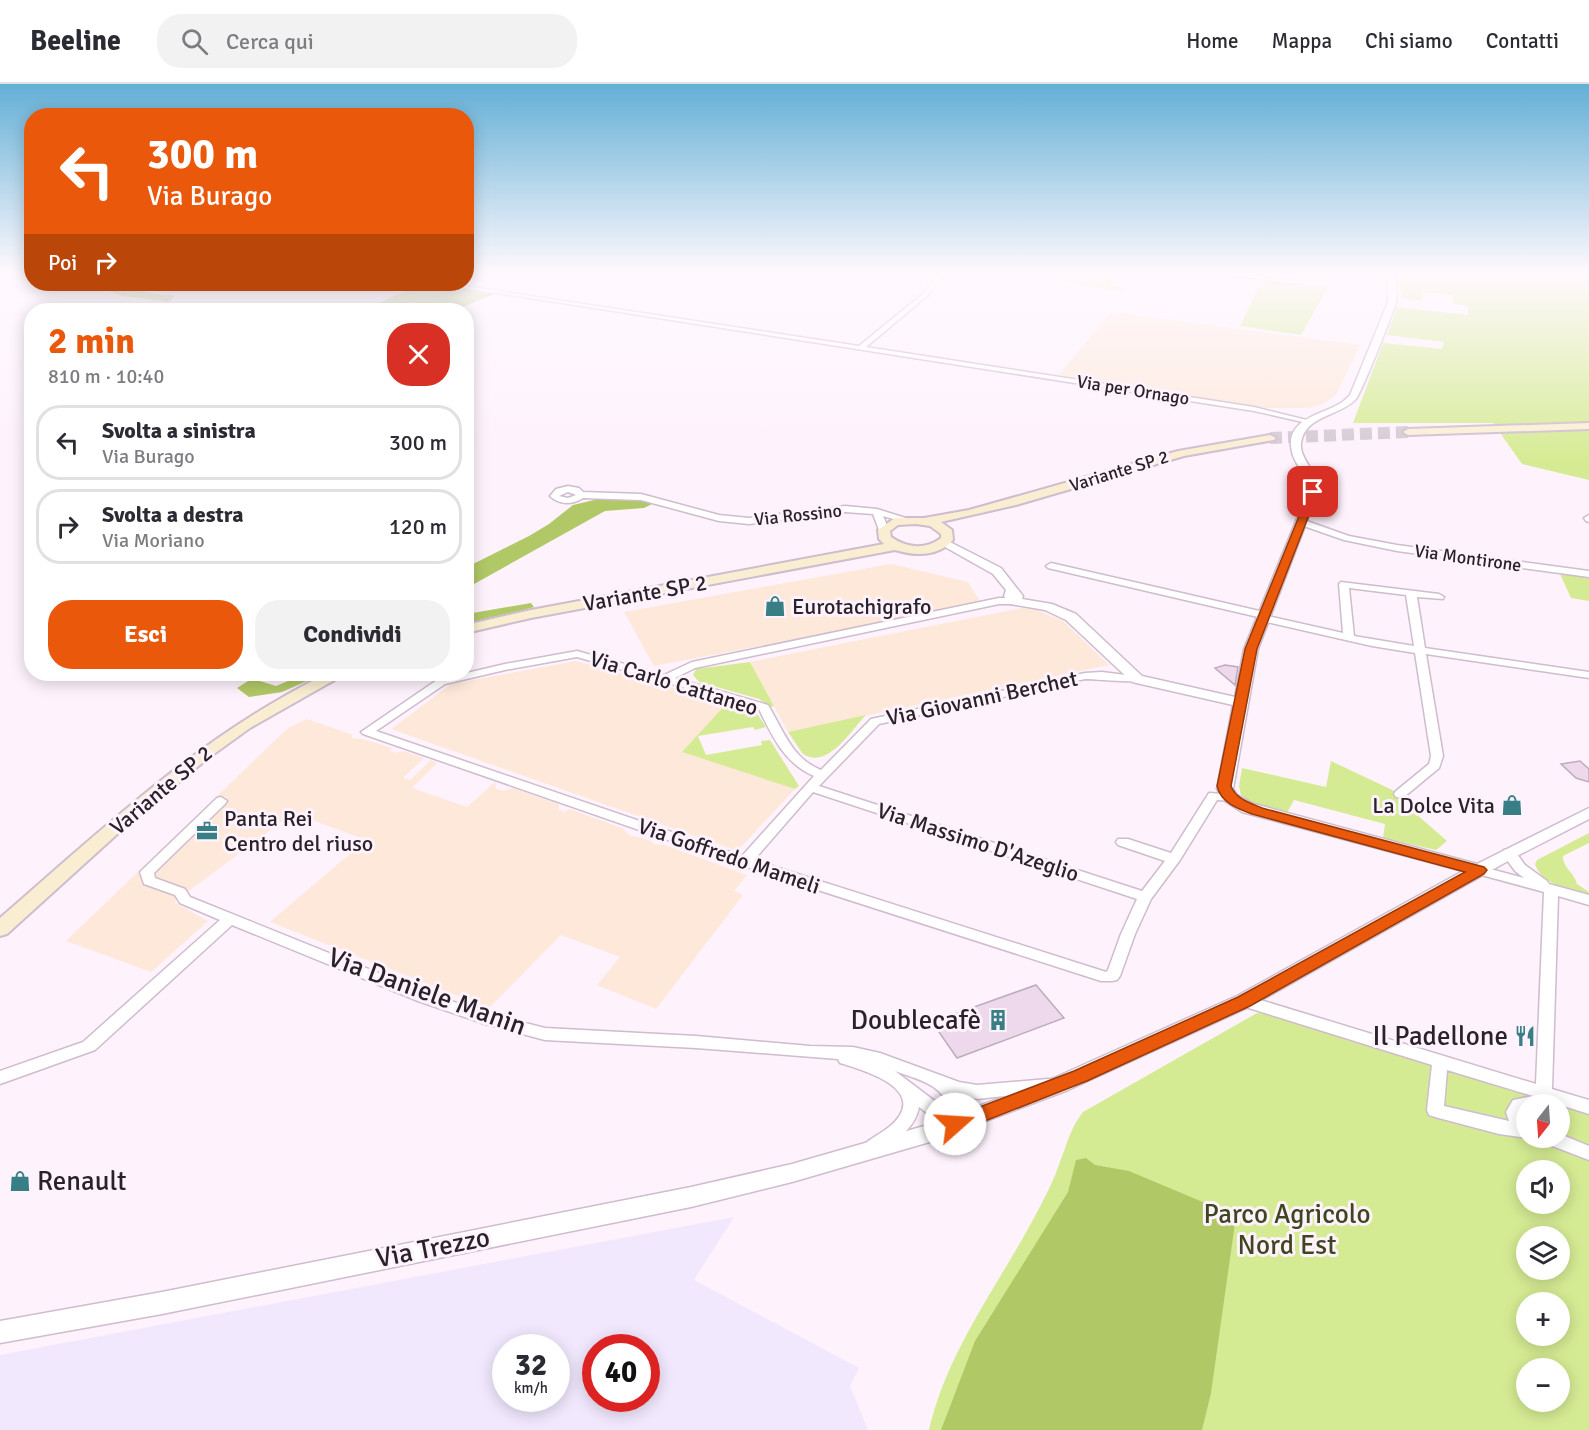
<!DOCTYPE html>
<html lang="it">
<meta charset="utf-8">
<style>
body{margin:0;font-family:Signika,sans-serif;background:#f2f2f3;color:#2b2b33;height:100vh;display:flex;flex-direction:column;font-size:22px;white-space:nowrap}
*{box-sizing:border-box;margin:0}
p{font-size:20px;color:#7c7c81}
.icon{flex:none;width:33px;height:33px;fill:none;stroke:currentColor;stroke-width:2;stroke-linecap:round;stroke-linejoin:round}
.map{position:relative;flex:1;overflow:hidden}
.details{position:absolute;left:24px;top:219px;width:450px;height:378px;display:flex;flex-direction:column;background:#fff;border-radius:24px;box-shadow:0 3px 15px #0003}
.details>*{flex:none}
.banner{position:absolute;left:24px;top:24px;width:450px;height:183px;border-radius:24px;box-shadow:0 3px 15px #0003;background:#ea580c;color:#fff;overflow:hidden}
.needle{width:39px;rotate:197deg}
.buttons{position:absolute;left:1516px;top:1010px;display:grid;gap:12px}
.buttons a{display:grid;place-items:center;width:54px;height:54px;border-radius:50%;background:#fff;box-shadow:0 3px 15px #0003;font-size:30px}
.speed{position:absolute;left:492px;top:1250px;display:flex;gap:12px;font-size:30px;font-weight:700;text-align:center}
.speed>*{display:grid;place-content:center;width:78px;height:78px;border-radius:50%;background:#fff;box-shadow:0 3px 15px #0003;line-height:1}
.speed small{font-size:15px;font-weight:400}
.speed .limit{border:9px solid #d22;background:#fff;color:#111}
.pin{position:absolute;display:grid;place-items:center;width:51px;height:51px;color:#fff;margin:-26px;border-radius:12px;box-shadow:0 3px 9px #0006}
.me{position:absolute;width:66px;margin:-33px;rotate:71deg;stroke-linejoin:round;filter:drop-shadow(0 0 4px #0008)}
.turn{display:flex;align-items:center;gap:21px;height:126px;padding:0 24px;font-size:27px}
.turn .icon{width:78px;height:78px;stroke-width:2.5}
.turn b{display:block;font-size:42px;line-height:51px}
.then{display:flex;align-items:center;height:57px;padding:0 24px;background:#0003;gap:12px;font-size:22px}
.round{display:grid;place-items:center;flex:none;width:63px;height:63px;border-radius:24px;background:#f2f2f3}
.summary{display:flex;align-items:center;justify-content:space-between;height:102px;padding:0 24px}
h1{font-size:36px;font-weight:800;line-height:45px;color:#ea580c}
.cta{display:flex;gap:12px;margin-top:auto;padding:12px 24px}
.cta a{flex:1;height:69px;border-radius:24px;background:#ea580c;color:#fff;font-size:24px;font-weight:800;line-height:69px;text-align:center}
.cta a+a{background:#f2f2f3;color:#2b2b33}
ul{padding:0;list-style:none}
li{display:flex;align-items:center;gap:18px;height:75px;margin:0 12px 9px;padding:0 12px;border:3px solid #e1e1e2;border-radius:24px}
li div{flex:1}
li b{display:block;font-size:22px}
li em{font-style:normal}
header{display:flex;align-items:center;gap:36px;box-sizing:border-box;height:84px;padding:0 30px;background:#fff;border-bottom:2px solid #e1e1e2}
header strong{font-size:28px}
nav{display:flex;gap:33px;margin-inline-start:auto;font-size:21px}
.search{width:420px;height:54px;background:#f2f2f3;display:flex;align-items:center;gap:15px;box-sizing:border-box;padding:0 21px;border-radius:24px;color:#7c7c81;font-size:22px}
.map>svg:first-child{display:block}
</style>
<header>
<strong>Beeline</strong>
<div class="search"><svg class="icon" aria-label="search" viewBox="0 0 24 24"><circle cx="10" cy="10" r="6"/><path d="M15 15l6 6"/></svg>Cerca qui</div>
<nav><a>Home</a><a>Mappa</a><a>Chi siamo</a><a>Contatti</a></nav>
</header>
<div class="map">
<svg width="1589" height="1346" viewBox="0 0 1589 1346">
<rect width="100%" height="100%" fill="#fef2fd"/>
<g fill="#fde8da">
<path d="M1111,228L1360,261L1336,311L1323,320L1308,324H1267L1058,292Z"/>
<path d="M891,480L968,498L982,520L654,582L624,528Z"/>
<path d="M1022,524L1036,526L1063,537L1109,581L788,648L750,578Z"/>
<path d="M576,577L728,618L683,668L795,705L737,767L391,645L451,600Z"/>
<path d="M307,635L353,651L351,654L363,655L392,664L390,667L396,669L403,667L424,674L403,694L410,696L431,676L437,679L412,704L467,723L495,698L496,705L504,707L512,704L559,720V726L565,728L569,725L622,744L629,751L652,757L653,760L664,761L747,791L734,807L743,811L656,925L597,901L620,873L561,851L489,924L270,838L366,756L293,729L174,818L208,837L151,888L66,857L288,644Z"/>
</g>
<path fill="#f1e8fd" fill-rule="evenodd" d="M734,1133L694,1196L859,1284L850,1302L868,1346H0V1271ZM506,1263H556V1314H506ZM596,1263H646V1314H596Z"/>
<g fill="#d5eb93" fill-rule="evenodd">
<path d="M1075,190H1120L1109,201L1127,205C1106,210 1077,199 1056,195L1054,192Z"/>
<path d="M1398,190H1589V396L1522,380L1493,339H1353L1383,259L1442,265L1444,258L1387,251L1397,223L1468,231V222L1453,220V211L1423,208L1422,217L1402,214Z"/>
<path d="M1263,195L1328,203L1301,251L1240,242Z"/>
<path d="M1560,490L1589,493V517L1571,514Z"/>
<path d="M750,578L774,622L771,623L759,615L699,598L693,591L696,585Z"/>
<path d="M728,618L754,625L766,643L755,646L753,643L698,652L706,671L762,661L761,657L770,656L799,702L795,705L682,668Z"/>
<path d="M866,631C851,646 828,686 803,670L788,648Z"/>
<path d="M1331,677L1405,712L1407,722L1447,757L1436,766L1383,754L1385,740L1294,716L1287,729L1252,719L1241,711L1239,702L1242,684L1326,703Z"/>
<path d="M1589,749V759L1563,772C1563,784 1574,788 1577,800L1589,808V810C1571,807 1541,800 1535,780L1537,776Z"/>
<path d="M1257,929L1270,930L1554,1020H1527V1053H1560V1022L1589,1031V1346H929C947,1267 998,1202 1035,1132C1044,1115 1054,1096 1060,1078C1068,1058 1070,1045 1083,1028ZM1527,1086H1560V1119H1527ZM1527,1152H1560V1185H1527ZM1527,1218H1560V1251H1527ZM1527,1284H1560V1317H1527Z"/>
</g>
<g fill="#b1c867">
<path d="M103,200H115L112,204L175,212L169,218L123,212L98,203Z"/>
<path d="M422,200H425L413,208L434,200L494,210L463,223L461,226L413,225L423,221H414V218C406,219 398,223 389,225L410,226H363Z"/>
<path d="M607,413L640,416L652,420L644,424L605,427L467,504V483L529,452L549,440L573,421Z"/>
<path d="M531,519L534,523L527,525L467,539V530Z"/>
<path d="M259,590H274L260,597L276,602L305,590H323L282,608L249,613L237,604Z"/>
<path d="M1086,1074L1095,1081L1129,1087L1236,1132L1211,1309L1202,1346H941L975,1257L1068,1108L1076,1076Z"/>
</g>
<g fill="#edd9eb" stroke="#beabbc" stroke-width="1.5">
<path d="M1225,581L1238,583L1235,601L1215,584Z"/>
<path d="M1580,677L1589,685V698L1576,694L1561,680Z"/>
<path d="M1036,901L1064,934L957,974L932,938Z"/>
</g>
<g fill="none" stroke-linecap="round" stroke-linejoin="round">
<path stroke="#d3c8d2" stroke-width="12" stroke-dasharray="12 6" stroke-linecap="butt" d="M1270,354L1408,348"/>
<defs>
<g id="minor">
<path d="M939,190H945L928,211L866,263L1254,323L1311,337L1307,339L1254,327L440,200H452L859,262L924,209Z"/>
<path d="M1223,190H1241L1303,198L1300,200Z"/>
<path d="M568,402L579,404L583,408L641,410L719,431L749,434L845,422L877,425L912,436L907,439L883,432L889,446L884,449L879,446L873,430L845,428L749,440L719,437L641,416L583,414C572,421 559,421 550,412L556,405ZM568,408L576,411L568,414L559,412Z"/>
<path d="M1589,431V438L1586,437L1584,434Z"/>
<path d="M1301,435L1349,452L1397,461L1589,487V493L1397,467L1344,456L1298,440L1296,438Z"/>
<path d="M1051,479L1264,528L1268,529V532L1343,549L1339,500L1341,498L1439,510L1444,513L1443,515L1417,513L1425,564L1589,588V594L1426,570L1443,672L1439,684L1404,713H1396L1394,710L1396,707L1429,680L1431,672L1415,569L1372,562L1258,536V533L1048,484L1046,482ZM1349,504L1406,511L1414,562L1354,552Z"/>
<path d="M999,514H1014L1019,517L1014,520H999L695,584L675,594L768,621C783,645 791,674 821,686L871,635L1085,589L1102,588L1141,593L1143,595C1136,600 1097,595 1085,595L879,640L819,702L1142,807L1165,777L1118,761L1116,758L1118,755H1128L1171,769L1209,709L1235,711L1237,714L1235,717L1217,716L1180,776L1151,815L1135,850L1120,892L1117,896L1112,897H1101L740,781L363,650L361,648L437,596L505,580L577,567L664,591L692,578ZM577,573L759,625C772,652 785,680 814,692L742,772L376,647L445,600L505,586ZM813,708L1137,815L1121,850L1108,886L1106,888L754,776Z"/>
<path d="M221,713L227,717L225,720L154,789L155,794L185,805L190,813L428,909L486,929L545,944L696,952L810,962L853,963L880,969L959,998L977,1001L1048,995L1054,996L1056,1001L1054,1006L1048,1007L977,1015L960,1011C965,1022 966,1034 961,1045L955,1047L941,1040L919,1023C915,1045 896,1056 879,1068L873,1070L867,1068L865,1063L867,1058C878,1050 893,1043 900,1031C918,1001 859,985 840,979L838,975L696,964L545,956L485,940L418,917L232,841L95,966L0,1000V987L83,958L220,836L180,819L175,811L144,800L140,788L217,714ZM895,987C916,995 947,1001 948,1027Z"/>
<path d="M1509,765L1514,766L1525,781L1547,797L1549,800L1589,811V821L1558,812L1552,1005L1589,1016V1030L1548,1017L1546,1020H1527V1027L1522,1029L1527,1037V1053H1530L1527,1054L1499,1050L1435,1033L1429,1031L1427,1026L1432,981L1239,921L1236,917L1239,913L1244,911L1536,1000L1544,808L1474,789L1472,786L1474,783L1479,782L1524,794L1515,787L1502,769L1504,766ZM1447,986L1533,1012L1513,1016L1506,1028L1509,1037L1444,1022Z"/>
<path d="M1560,1050L1589,1062V1076L1542,1058L1540,1053H1560Z"/>
</g>
<path id="tertiary" d="M1388,190H1396C1396,199 1397,209 1396,218C1394,227 1361,310 1356,315C1339,333 1305,331 1301,359C1299,374 1317,388 1319,405L1258,565L1233,705L1237,711L1254,720L1477,780L1589,724V735L1515,773L1251,922L1068,1006L933,1057L792,1098L691,1123L162,1230L0,1259V1237L162,1208L691,1103L792,1080L931,1040L1054,994L1237,912L1463,787L1242,728L1225,717L1217,705L1233,621L1132,598L1066,536L1045,526L1010,520L1004,512L1006,506L993,490L938,459L940,457H948L1001,484L1023,512L1022,515L1052,520L1076,530L1142,592L1235,613L1244,565L1309,405C1307,390 1295,382 1292,368C1284,335 1321,331 1339,320C1343,318 1347,314 1350,311L1388,218Z"/>
<g id="secondary">
<path d="M1589,339V345L1408,351L1403,348L1408,345Z"/>
<path d="M1270,351L1276,354L1274,356L1184,372L1016,421L941,438L952,446L953,456C938,473 915,472 895,466L531,534L466,549V541L531,526L884,460L879,455L878,446L895,434H924L969,426L1178,367ZM916,440L930,442L941,450V454C925,466 907,464 891,453L890,447L898,441Z"/>
<path d="M326,590H345L250,644L207,675L125,743L7,850L0,852V834C105,743 200,652 326,590Z"/>
</g>
</defs>
<use href="#minor" stroke="#cfbccd" stroke-width="3"/>
<use href="#tertiary" stroke="#cfbccd" stroke-width="3"/>
<use href="#secondary" stroke="#cfbccd" stroke-width="4"/>
<use href="#minor" fill="#fff" fill-rule="evenodd"/>
<use href="#tertiary" fill="#fff" fill-rule="evenodd"/>
<use href="#secondary" fill="#faeed2" fill-rule="evenodd"/>
</g>
<linearGradient id="sky" x2="0" y2="1"><stop stop-color="#63afd6"/><stop offset="0.5" stop-color="#fff9fe"/><stop offset="1" stop-color="#fff9fe" stop-opacity="0"/></linearGradient>
<rect width="1589" height="378" fill="url(#sky)"/>
<path fill="#ea580c" stroke="#983908" stroke-width="1.5" d="M1310,405L1318,408L1257,565L1231,702C1236,715 1250,719 1262,724L1484,783L1487,786L1484,790L1250,922L1087,997L962,1046L955,1048L948,1046L946,1040L948,1035L1074,987L1238,913L1465,788L1252,730C1238,725 1221,719 1217,702L1245,565Z"/>
<defs>
<symbol id="shop-bare" viewBox="-9 -9 18 18"><path d="M-5-2.5h2.3a2.7 3.5 0 0 1 5.4 0H5L5.5 6h-11ZM-1.5-2.5h3a1.5 2.3 0 0 0-3 0Z" fill="#377f84" stroke="#fef2fd" stroke-width="2.5" paint-order="stroke"/></symbol>
<symbol id="office-bare" viewBox="-9 -9 18 18"><path d="M-6-3h4V-5.5h4V-3h4V5H-6ZM-1-4.5V-3h2v-1.5ZM-6 0V1H6V0Z" fill="#377f84" stroke="#fef2fd" stroke-width="2.5" paint-order="stroke"/></symbol>
<symbol id="building-bare" viewBox="-9 -9 18 18"><path d="M-4-6H4V6H1V3H-1V6H-4ZM-2.5-4.3h1.7v1.8h-1.7ZM.8-4.3h1.7v1.8H.8ZM-2.5-1h1.7V.8h-1.7ZM.8-1h1.7V.8H.8Z" fill="#377f84" stroke="#fef2fd" stroke-width="2.5" paint-order="stroke"/></symbol>
<symbol id="restaurant-bare" viewBox="-9 -9 18 18"><path d="M-5-6h1v4h1v-4h1v4h1v-4h1v5L-1.5 .5V6h-2V.5L-5-1ZM5-6V6H3V1.5H1.5Q1.5-4 5-6Z" fill="#377f84" stroke="#fef2fd" stroke-width="2.5" paint-order="stroke"/></symbol>
</defs>
<g fill-rule="evenodd">
<use href="#shop-bare" x="760" y="507" width="30" height="30"/>
<use href="#shop-bare" x="1497" y="706" width="30" height="30"/>
<use href="#office-bare" x="192" y="732" width="30" height="30"/>
<use href="#building-bare" x="983" y="921" width="30" height="30"/>
<use href="#restaurant-bare" x="1510" y="937" width="30" height="30"/>
<use href="#shop-bare" x="5" y="1082" width="30" height="30"/>
</g>
<g text-anchor="middle" dominant-baseline="central" stroke-width="6" stroke-linejoin="round" paint-order="stroke">
<g font-size="18" fill="#292228" stroke="#fef2fd">
<text transform="translate(1133 306) rotate(9)">Via per Ornago</text>
<text transform="translate(1119 387) rotate(-17)">Variante SP 2</text>
<text transform="translate(798 431) rotate(-6)">Via Rossino</text>
<text transform="translate(1468 474) rotate(8)">Via Montirone</text>
</g>
<g font-size="22" fill="#292228" stroke="#fef2fd">
<text transform="translate(645 509) rotate(-10)">Variante SP 2</text>
<text transform="translate(674 599) rotate(17)">Via Carlo Cattaneo</text>
<text transform="translate(982 614) rotate(-12)">Via Giovanni Berchet</text>
<text transform="translate(161 706) rotate(-40)">Variante SP 2</text>
<text transform="translate(978 758) rotate(18)">Via Massimo D'Azeglio</text>
<text transform="translate(729 772) rotate(19)">Via Goffredo Mameli</text>
</g>
<g font-size="22" fill="#292228" stroke="#fef2fd" text-anchor="start">
<text x="792" y="522">Eurotachigrafo</text>
<text x="1495" y="721" text-anchor="end">La Dolce Vita</text>
<text x="224" y="734">Panta Rei<tspan x="224" dy="25">Centro del riuso</tspan></text>
</g>
<g font-size="27" fill="#292228" stroke="#fef2fd">
<text transform="translate(427 908) rotate(20)">Via Daniele Manin</text>
<text transform="translate(433 1164) rotate(-11)">Via Trezzo</text>
</g>
<g font-size="27" fill="#292228" stroke="#fef2fd" text-anchor="end">
<text x="981" y="936">Doublecafè</text>
<text x="1508" y="952">Il Padellone</text>
<text x="37" y="1097" text-anchor="start">Renault</text>
</g>
<g font-size="27" fill="#3d461e" stroke="#fef2fd">
<text x="1287" y="1130">Parco Agricolo<tspan x="1287" dy="31">Nord Est</tspan></text>
</g>
</g>
</svg>
<div class="buttons">
<a><svg class="needle" viewBox="-14 -14 28 28"><path d="M0-13l5 13h-10z" fill="#e53935"/><path d="M0 13l5-13h-10z" fill="#7c7c81"/></svg></a>
<a><svg class="icon" aria-label="sound" viewBox="0 0 24 24"><path d="M4 9h4l5-4v14l-5-4H4zM17 9q2 3 0 6"/></svg></a>
<a><svg class="icon" aria-label="layers" viewBox="0 0 24 24"><path d="M12 4l9 5-9 5-9-5zM3 14l9 5 9-5"/></svg></a>
<a>+</a>
<a>−</a>
</div>
<div class="speed"><div>32<small>km/h</small></div><div class="limit">40</div></div>
<div class="pin" style="left:1313px;top:408px;background:#d93025"><svg class="icon" aria-label="arrive" viewBox="0 0 24 24"><path d="M6 21V4h12l-3 4 3 4H6"/></svg></div>
<svg class="me" style="left:955px;top:1040px" viewBox="-20 -20 40 40"><circle r="19" fill="#fff"/><path d="M0-13L10 11 0 6-10 11z" fill="#ea580c"/></svg>
<div class="banner">
<div class="turn"><svg class="icon" aria-label="left" viewBox="0 0 24 24"><path d="M17 20v-9H6M10 6l-5 5 5 5"/></svg><div><b>300 m</b>Via Burago</div></div>
<div class="then">Poi<svg class="icon" aria-label="right" viewBox="0 0 24 24"><path d="M7 20v-9h11M14 6l5 5-5 5"/></svg></div>
</div>
<section class="details">
<div class="summary"><div><h1>2 min</h1><p>810 m · 10:40</p></div><a class="round" style="background:#d93025;color:#fff"><svg class="icon" aria-label="close" viewBox="0 0 24 24"><path d="M6 6l12 12M18 6L6 18"/></svg></a></div>
<ul>
<li><svg class="icon" aria-label="left" viewBox="0 0 24 24"><path d="M17 20v-9H6M10 6l-5 5 5 5"/></svg><div><b>Svolta a sinistra</b><p>Via Burago</p></div><em>300 m</em></li>
<li><svg class="icon" aria-label="right" viewBox="0 0 24 24"><path d="M7 20v-9h11M14 6l5 5-5 5"/></svg><div><b>Svolta a destra</b><p>Via Moriano</p></div><em>120 m</em></li>
</ul>
<div class="cta"><a>Esci</a><a>Condividi</a></div>
</section>
</div>
